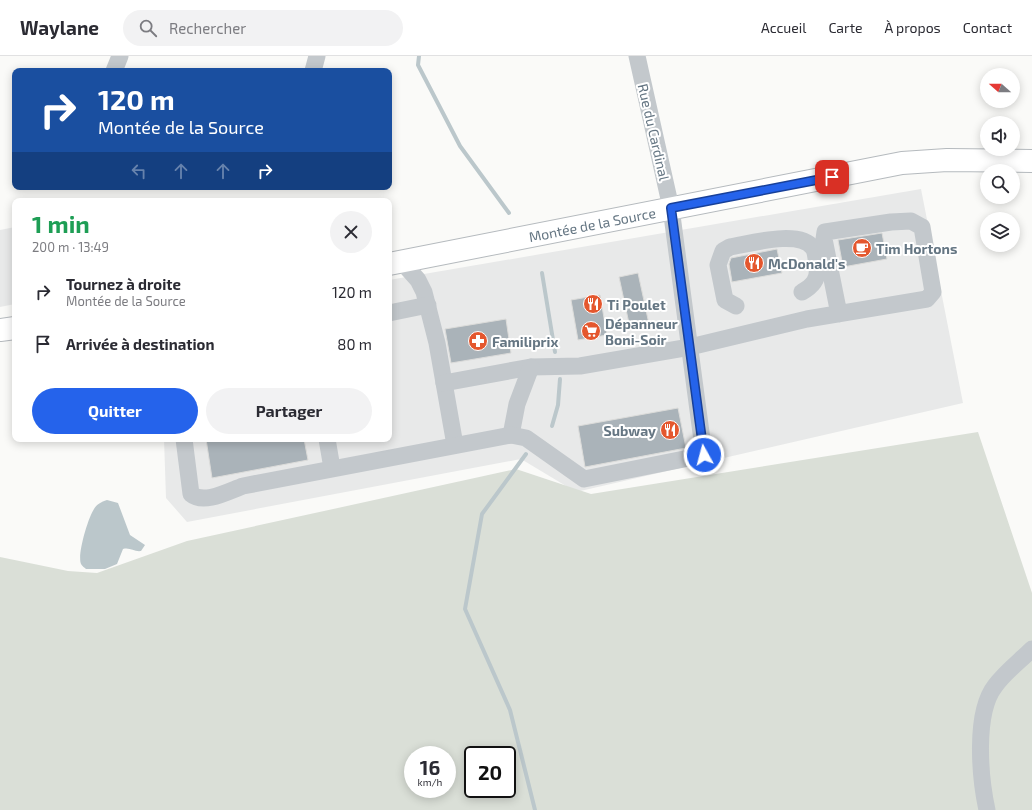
<!DOCTYPE html>
<html lang="fr">
<meta charset="utf-8">
<style>
body{margin:0;font-family:"Exo 2",sans-serif;background:#f2f2f3;color:#2b2b33;height:100vh;display:flex;flex-direction:column;font-size:15px;white-space:nowrap}
*{box-sizing:border-box;margin:0}
p{font-size:13px;color:#7c7c81}
.icon{flex:none;width:22px;height:22px;fill:none;stroke:currentColor;stroke-width:2;stroke-linecap:round;stroke-linejoin:round}
.map{position:relative;flex:1;overflow:hidden}
.drawer{position:absolute;left:12px;top:142px;width:380px;height:244px;display:flex;flex-direction:column;background:#fff;border-radius:8px;box-shadow:0 2px 10px #0003}
.drawer>*{flex:none}
.banner{position:absolute;left:12px;top:12px;width:380px;height:122px;border-radius:8px;box-shadow:0 2px 10px #0003;background:#1a4fa0;color:#fff;overflow:hidden}
.needle{width:26px;rotate:291deg}
.tools{position:absolute;left:980px;top:12px;display:grid;gap:8px}
.tools a{display:grid;place-items:center;width:40px;height:40px;border-radius:50%;background:#fff;box-shadow:0 2px 10px #0003;font-size:20px}
.speed{position:absolute;left:404px;top:690px;display:flex;gap:8px;font-size:20px;font-weight:700;text-align:center}
.speed>*{display:grid;place-content:center;width:52px;height:52px;border-radius:50%;background:#fff;box-shadow:0 2px 10px #0003;line-height:1}
.speed small{font-size:10px;font-weight:400}
.speed .limit{border:2px solid #111;border-radius:6px;background:#fff;color:#111}
.pin{position:absolute;display:grid;place-items:center;width:34px;height:34px;color:#fff;margin:-17px;border-radius:8px;box-shadow:0 2px 6px #0006}
.me{position:absolute;width:44px;margin:-22px;rotate:353deg;stroke-linejoin:round;filter:drop-shadow(0 0 3px #0008)}
.turn{display:flex;align-items:center;gap:14px;height:84px;padding:0 20px;font-size:18px}
.turn .icon{width:52px;height:52px;stroke-width:2.5}
.turn b{display:block;font-size:28px;line-height:34px}
.lanes{display:flex;align-items:center;height:38px;padding:0 20px;background:#0003;justify-content:center;gap:20px;direction:ltr}
.lanes .off{opacity:.35}
.round{display:grid;place-items:center;flex:none;width:42px;height:42px;border-radius:21px;background:#f2f2f3}
.overview{display:flex;align-items:center;justify-content:space-between;height:68px;padding:0 20px}
h1{font-size:24px;font-weight:700;line-height:30px;color:#1e9e55}
.button{display:flex;gap:8px;margin-top:auto;padding:8px 20px}
.button a{flex:1;height:46px;border-radius:24px;background:#2563eb;color:#fff;font-size:16px;font-weight:700;line-height:46px;text-align:center}
.button a+a{background:#f2f2f3;color:#2b2b33}
ul{padding:0;list-style:none}
li{display:flex;align-items:center;gap:12px;height:52px;padding:0 20px}
li div{flex:1}
li b{display:block;font-size:15px}
li em{font-style:normal}
header{display:flex;align-items:center;gap:24px;box-sizing:border-box;height:56px;padding:0 20px;background:#fff;border-bottom:1px solid #e1e1e2}
header strong{font-size:19px}
nav{display:flex;gap:22px;margin-inline-start:auto;font-size:14px}
.search{width:280px;height:36px;background:#f2f2f3;display:flex;align-items:center;gap:10px;box-sizing:border-box;padding:0 14px;border-radius:22px;color:#7c7c81;font-size:15px}
.map>svg:first-child{display:block}
</style>
<header>
<strong>Waylane</strong>
<div class="search"><svg class="icon" aria-label="search" viewBox="0 0 24 24"><circle cx="10" cy="10" r="6"/><path d="M15 15l6 6"/></svg>Rechercher</div>
<nav><a>Accueil</a><a>Carte</a><a>À propos</a><a>Contact</a></nav>
</header>
<div class="map">
<svg width="1032" height="754" viewBox="0 0 1032 754">
<rect width="100%" height="100%" fill="#fafaf8"/>
<g fill="#e8e9e9">
<path d="M921,133L963,347L576,436L521,403L187,466L166,442L164,383H389V224Z"/>
<path d="M15,171V248L0,251V174Z"/>
</g>
<path fill="#dadfd7" fill-rule="evenodd" d="M978,376L1032,537V754H0V501L68,515L97,517L187,485L516,413L591,438ZM413,699H447V733H413ZM473,699H507V733H473Z"/>
<path fill="#bbc7cb" d="M107,444L118,447L130,479L145,489L141,495C134,496 130,491 123,493L117,508L105,513H86C85,512 82,510 81,508C77,499 88,462 94,453C97,448 101,446 107,444Z"/>
<g fill="none" stroke-linecap="round" stroke-linejoin="round">
<g stroke="#bbc7cb" stroke-width="4">
<path d="M419,0L418,9L460,90L509,157"/>
<path d="M542,217L555,296"/>
<path d="M552,370L558,349L560,323"/>
<path d="M526,398L482,458L465,553L510,654L535,754"/>
</g>
</g>
<g fill="#aab3b9" stroke="#dcdcda">
<path d="M882,177L887,203L843,211L838,184Z"/>
<path d="M777,193L782,217L732,226L729,208L731,202Z"/>
<path d="M638,217L649,268L630,272L619,221Z"/>
<path d="M600,239L607,279L578,284L571,244Z"/>
<path d="M506,263L511,297L451,307L445,273Z"/>
<path d="M678,352L686,392L585,411L578,370Z"/>
<path d="M206,383H304L308,404L212,422Z"/>
</g>
<g fill="none" stroke-linecap="round" stroke-linejoin="round">
<defs>
<g id="major">
<path id="s1" d="M389,208L902,107L947,104L1032,105"/>
<path d="M0,274L15,272"/>
</g>
</defs>
<use href="#major" stroke="#b5babe" stroke-width="24"/>
<g stroke="#c3c8cc" stroke-width="17">
<path d="M114,15L120,0"/>
<path d="M313,15L317,0"/>
<path d="M402,206L418,224L424,236L437,287L455,389"/>
<path d="M736,250L725,244L718,209L723,195L730,191C749,188 800,173 813,192C816,196 816,204 817,210C819,223 813,230 802,236"/>
<path d="M389,257L428,249"/>
<path d="M444,327L531,311L580,310L690,291L807,263L927,243L933,236L922,171L911,165L891,166L825,176L824,183L839,258"/>
<path d="M511,379L517,348L531,311"/>
<path d="M184,383L191,438C204,449 229,435 243,430L511,379L526,382L584,423L704,399L671,152L637,0"/>
<path d="M327,383L332,412"/>
<path d="M987,754C980,722 974,657 995,630C1005,616 1020,605 1032,593"/>
</g>
<use href="#major" stroke="#fff" stroke-width="22"/>
</g>
<g fill="none" stroke-linecap="round" stroke-linejoin="round">
<defs>
<path id="route" d="M704,399L671,152L832,121"/>
</defs>
<use href="#route" stroke="#184099" stroke-width="10"/>
<use href="#route" stroke="#2563eb" stroke-width="7"/>
</g>
<defs>
<symbol id="cafe-disc" viewBox="-11 -11 22 22"><circle r="9.5" fill="#e4572e" stroke="#fff"/><path d="M-5.5-4.5H6V0H3Q3 3.5 0 3.5H-2.5Q-5.5 3.5-5.5 0ZM3-3.2v2h1.7v-2ZM-6 4.5H4V6H-6Z" fill="#fff"/></symbol>
<symbol id="restaurant-disc" viewBox="-11 -11 22 22"><circle r="9.5" fill="#e4572e" stroke="#fff"/><path d="M-5-6h1v4h1v-4h1v4h1v-4h1v5L-1.5 .5V6h-2V.5L-5-1ZM5-6V6H3V1.5H1.5Q1.5-4 5-6Z" fill="#fff"/></symbol>
<symbol id="supermarket-disc" viewBox="-11 -11 22 22"><circle r="9.5" fill="#e4572e" stroke="#fff"/><path d="M-6-5.5h2.5l.6 2H6L4.5 2H-2.5L-4.4-4H-6ZM-1.5 3.2a1.3 1.3 0 1 0 .1 0ZM3 3.2a1.3 1.3 0 1 0 .1 0Z" fill="#fff"/></symbol>
<symbol id="pharmacy-disc" viewBox="-11 -11 22 22"><circle r="9.5" fill="#e4572e" stroke="#fff"/><path d="M-2-6h4v4h4v4h-4v4h-4v-4h-4v-4h4Z" fill="#fff"/></symbol>
</defs>
<g fill-rule="evenodd">
<use href="#cafe-disc" x="851" y="181" width="22" height="22"/>
<use href="#restaurant-disc" x="743" y="196" width="22" height="22"/>
<use href="#restaurant-disc" x="582" y="237" width="22" height="22"/>
<use href="#supermarket-disc" x="580" y="264" width="22" height="22"/>
<use href="#pharmacy-disc" x="467" y="274" width="22" height="22"/>
<use href="#restaurant-disc" x="659" y="363" width="22" height="22"/>
</g>
<g text-anchor="middle" dominant-baseline="central" stroke-width="4" stroke-linejoin="round" paint-order="stroke">
<g font-size="14" fill="#657683" stroke="#fff">
<text transform="translate(654 76) rotate(77)">Rue du Cardinal</text>
<text stroke="none"><textPath href="#s1" startOffset="207">Montée de la Source</textPath></text>
</g>
<g font-size="14" font-weight="bold" fill="#657683" stroke="#fff" text-anchor="start">
<text x="876" y="192">Tim Hortons</text>
<text x="768" y="207">McDonald's</text>
<text x="607" y="248">Ti Poulet</text>
<text x="605" y="267">Dépanneur<tspan x="605" dy="16">Boni-Soir</tspan></text>
<text x="492" y="285">Familiprix</text>
<text x="656" y="374" text-anchor="end">Subway</text>
</g>
</g>
</svg>
<div class="tools">
<a><svg class="needle" viewBox="-14 -14 28 28"><path d="M0-13l5 13h-10z" fill="#e53935"/><path d="M0 13l5-13h-10z" fill="#7c7c81"/></svg></a>
<a><svg class="icon" aria-label="sound" viewBox="0 0 24 24"><path d="M4 9h4l5-4v14l-5-4H4zM17 9q2 3 0 6"/></svg></a>
<a><svg class="icon" aria-label="search" viewBox="0 0 24 24"><circle cx="10" cy="10" r="6"/><path d="M15 15l6 6"/></svg></a>
<a><svg class="icon" aria-label="layers" viewBox="0 0 24 24"><path d="M12 4l9 5-9 5-9-5zM3 14l9 5 9-5"/></svg></a>
</div>
<div class="speed"><div>16<small>km/h</small></div><div class="limit">20</div></div>
<div class="pin" style="left:832px;top:121px;background:#d93025"><svg class="icon" aria-label="arrive" viewBox="0 0 24 24"><path d="M6 21V4h12l-3 4 3 4H6"/></svg></div>
<svg class="me" style="left:704px;top:399px" viewBox="-20 -20 40 40"><circle r="17" fill="#2563eb" stroke="#fff" stroke-width="3"/><path d="M0-11L8 9 0 5-8 9z" fill="#fff"/></svg>
<div class="banner">
<div class="turn"><svg class="icon" aria-label="right" viewBox="0 0 24 24"><path d="M7 20v-9h11M14 6l5 5-5 5"/></svg><div><b>120 m</b>Montée de la Source</div></div>
<div class="lanes"><svg class="icon off" aria-label="left" viewBox="0 0 24 24"><path d="M17 20v-9H6M10 6l-5 5 5 5"/></svg><svg class="icon off" aria-label="ahead" viewBox="0 0 24 24"><path d="M12 20V5M6 11l6-6 6 6"/></svg><svg class="icon off" aria-label="ahead" viewBox="0 0 24 24"><path d="M12 20V5M6 11l6-6 6 6"/></svg><svg class="icon" aria-label="right" viewBox="0 0 24 24"><path d="M7 20v-9h11M14 6l5 5-5 5"/></svg></div>
</div>
<section class="drawer">
<div class="overview"><div><h1>1 min</h1><p>200 m · 13:49</p></div><a class="round"><svg class="icon" aria-label="close" viewBox="0 0 24 24"><path d="M6 6l12 12M18 6L6 18"/></svg></a></div>
<ul>
<li><svg class="icon" aria-label="right" viewBox="0 0 24 24"><path d="M7 20v-9h11M14 6l5 5-5 5"/></svg><div><b>Tournez à droite</b><p>Montée de la Source</p></div><em>120 m</em></li>
<li><svg class="icon" aria-label="arrive" viewBox="0 0 24 24"><path d="M6 21V4h12l-3 4 3 4H6"/></svg><div><b>Arrivée à destination</b></div><em>80 m</em></li>
</ul>
<div class="button"><a>Quitter</a><a>Partager</a></div>
</section>
</div>
